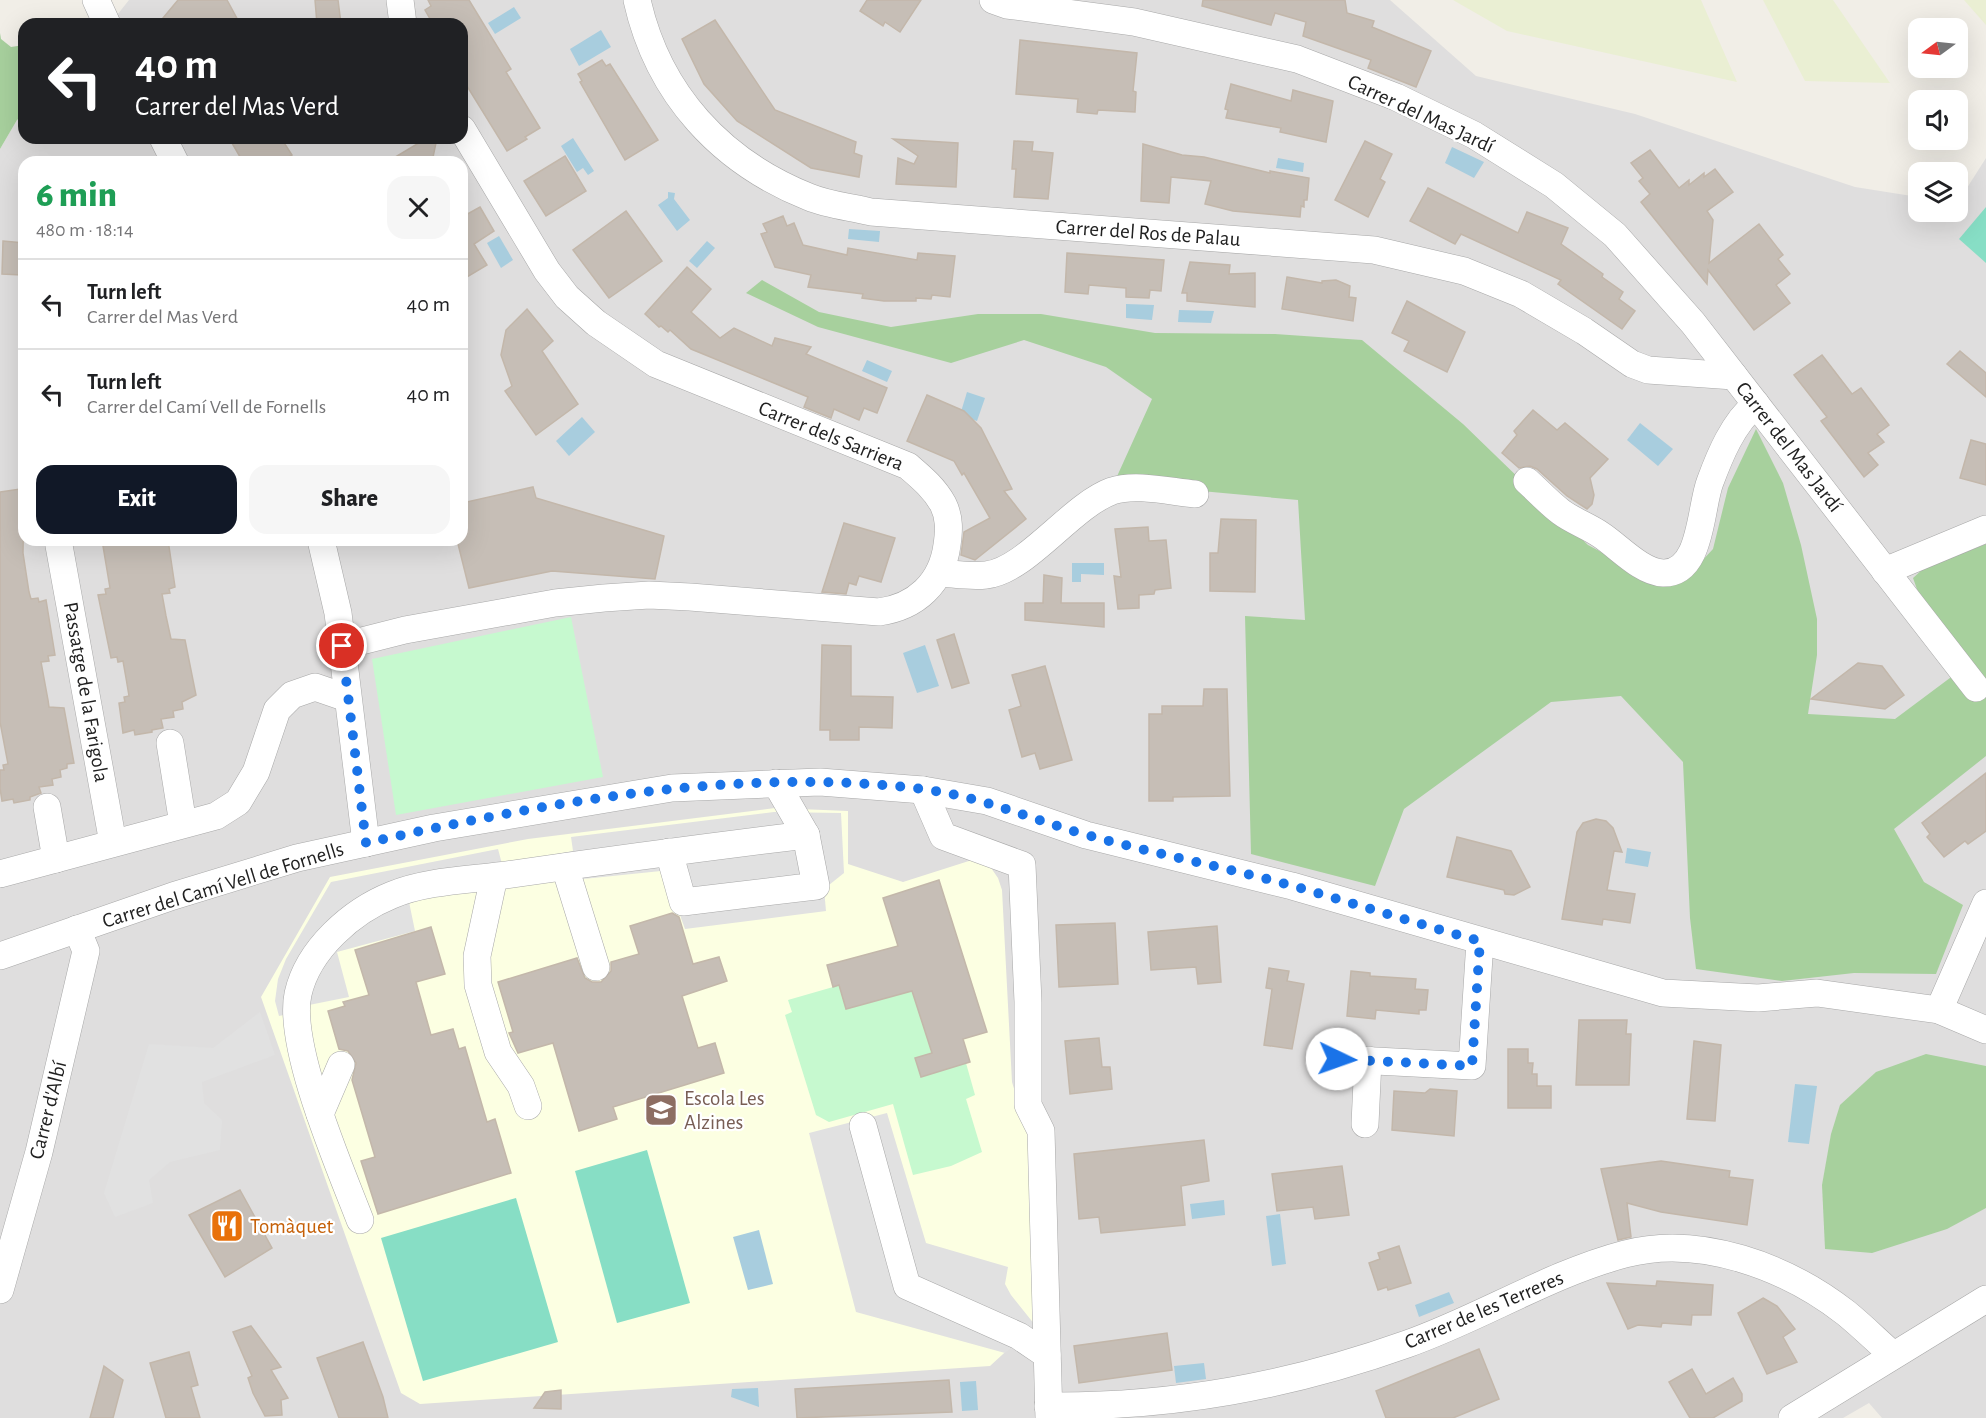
<!DOCTYPE html>
<meta charset="utf-8">
<style>
body{margin:0;font-family:"Alegreya Sans",sans-serif;background:#f6f6f6;color:#202124;height:100vh;display:flex;flex-direction:column;font-size:22px;white-space:nowrap}
*{box-sizing:border-box;margin:0}
p{font-size:20px;color:#757577}
.icon{flex:none;width:33px;height:33px;fill:none;stroke:currentColor;stroke-width:2;stroke-linecap:round;stroke-linejoin:round}
.map{position:relative;flex:1;overflow:hidden}
.details{position:absolute;left:18px;top:156px;width:450px;height:390px;display:flex;flex-direction:column;background:#fff;border-radius:18px;box-shadow:0 6px 24px #0002}
.details>*{flex:none}
.hud{position:absolute;left:18px;top:18px;width:450px;height:126px;border-radius:18px;box-shadow:0 6px 24px #0002;background:#202124;color:#fff;overflow:hidden}
.needle{width:39px;rotate:255deg}
.buttons{position:absolute;left:1908px;top:18px;display:grid;gap:12px}
.buttons a{display:grid;place-items:center;width:60px;height:60px;border-radius:12px;background:#fff;box-shadow:0 6px 24px #0002;font-size:30px}
.pin{position:absolute;display:grid;place-items:center;width:51px;height:51px;color:#fff;margin:-26px;border:3px solid #fff;border-radius:50%;box-shadow:0 2px 6px #0007}
.me{position:absolute;width:66px;margin:-33px;rotate:93deg;stroke-linejoin:round;filter:drop-shadow(0 0 4px #0008)}
.turn{display:flex;align-items:center;gap:21px;height:126px;padding:0 18px;font-size:27px}
.turn .icon{width:78px;height:78px;stroke-width:2.5}
.turn b{display:block;font-size:42px;line-height:51px}
.round{display:grid;place-items:center;flex:none;width:63px;height:63px;border-radius:18px;background:#f6f6f6}
.summary{display:flex;align-items:center;justify-content:space-between;height:102px;padding:0 18px}
h1{font-size:36px;font-weight:800;line-height:45px;color:#1e9e55}
.action{display:flex;gap:12px;margin-top:auto;padding:12px 18px}
.action a{flex:1;height:69px;border-radius:18px;background:#111827;color:#fff;font-size:24px;font-weight:800;line-height:69px;text-align:center}
.action a+a{background:#f6f6f6;color:#202124}
ul{padding:0;list-style:none}
li{display:flex;align-items:center;gap:18px;height:90px;padding:0 18px;border-top:2px solid #e0e0e0}
li div{flex:1}
li b{display:block;font-size:22px}
li em{font-style:normal}
.map>svg:first-child{display:block}
</style>
<div class="map">
<svg width="1986" height="1418" viewBox="0 0 1986 1418">
<rect width="100%" height="100%" fill="#f1eee7"/>
<path fill="#dfdede" fill-rule="evenodd" d="M129,0H1390L1476,76L1635,114L1855,187L1918,197V212H1958V202L1986,158V1418H1882L1869,1403L1843,1418H0V149L17,120L24,114V138H462V24H110ZM24,162H462V540H24Z"/>
<path fill="#fcffe2" d="M775,808L848,811V864L903,882L972,860L989,865L998,878L1002,890L1012,1082L1029,1139L1042,1318L990,1366L420,1404L401,1393L261,997L330,877L528,839Z"/>
<g fill="#eaefd3">
<path d="M1453,0H1701L1737,82L1507,31Z"/>
<path d="M1763,0H1833L1890,83L1805,81Z"/>
<path d="M1964,0H1986V25Z"/>
</g>
<g fill="#a7d09d">
<path d="M0,33L1,39L11,47L24,45V114L17,120L0,149Z"/>
<path d="M762,280L819,312L891,327L978,314H1041L1155,333L1275,334L1362,340L1463,424L1588,545L1650,578H1686L1713,549L1728,488L1756,429L1783,483L1801,545L1817,619V655L1808,714L1895,719L1970,663L1918,592L1913,578L1923,569L1986,544V756L1894,829L1924,882L1963,905L1936,974L1854,973L1782,981L1696,969L1690,918L1683,762L1621,696L1551,702L1404,809L1375,886L1251,854L1245,616L1305,620L1298,500L1114,483L1152,399L1106,367L1024,340L951,363L818,327L746,293Z"/>
<path d="M1926,1054L1986,1066V1208L1947,1229L1872,1253L1825,1249L1822,1185L1831,1134L1840,1105L1876,1072Z"/>
</g>
<g fill="#c6f9cf">
<path d="M571,617L603,777L396,815L372,659Z"/>
<path d="M840,985L847,1009L912,991L932,1053L915,1058L921,1076L966,1063L975,1095L966,1099L982,1152L951,1166L913,1175L893,1104L829,1122L816,1115L785,1015L792,1012L788,1000Z"/>
</g>
<g fill="#87dec5">
<path d="M1986,207V263L1959,239Z"/>
<path d="M647,1150L690,1303L617,1323L575,1171Z"/>
<path d="M516,1198L558,1342L423,1381L381,1238Z"/>
</g>
<g fill="#e1e1e1">
<path d="M774,812L841,813L844,873L824,889L826,911L685,929L665,873L661,871L408,897L415,931L337,952L349,997L309,1005L302,1011L279,1016L275,1001L278,979L286,959L331,882L498,849L502,864L573,851L571,837Z"/>
<path d="M260,1012L275,1055L202,1082L204,1103L222,1120L220,1150L170,1162L149,1180L153,1203L115,1217L104,1193L149,1044L213,1048Z"/>
<path d="M887,1113L926,1243L1008,1267L1005,1284L1011,1295L1035,1325L1005,1353L856,1312L809,1133Z"/>
</g>
<g fill="#a8cdde">
<path d="M514,7L521,18L495,34L488,23Z"/>
<path d="M601,30L611,47L579,66L570,49Z"/>
<path d="M573,138L594,171L588,175L583,168L577,172L561,146Z"/>
<path d="M1452,147L1484,162L1474,178L1445,163Z"/>
<path d="M1278,158L1304,163L1303,172L1276,168Z"/>
<path d="M668,192L675,193L674,199L690,220L677,231L658,205L668,198Z"/>
<path d="M849,229L880,231L879,242L848,239Z"/>
<path d="M499,236L513,260L501,268L487,243Z"/>
<path d="M707,241L715,248L697,268L689,261Z"/>
<path d="M1126,304L1154,305L1152,320L1126,318Z"/>
<path d="M1179,310L1214,311L1211,323L1178,322Z"/>
<path d="M867,360L892,371L887,382L862,371Z"/>
<path d="M967,392L985,398L977,421L960,415Z"/>
<path d="M582,417L595,432L569,456L556,441Z"/>
<path d="M1640,423L1673,449L1658,466L1627,440Z"/>
<path d="M1072,563H1104V575L1081,574V582H1072Z"/>
<path d="M925,645L939,686L917,693L903,653Z"/>
<path d="M1627,848L1651,852L1648,867L1625,863Z"/>
<path d="M1795,1084L1817,1086L1809,1144L1788,1142Z"/>
<path d="M1224,1200L1225,1215L1192,1219L1190,1204Z"/>
<path d="M1280,1214L1286,1264L1272,1266L1266,1216Z"/>
<path d="M759,1230L773,1284L748,1290L733,1237Z"/>
<path d="M1449,1292L1454,1303L1419,1317L1415,1305Z"/>
<path d="M1204,1363L1206,1379L1176,1383L1174,1366Z"/>
<path d="M976,1381L978,1410L962,1411L960,1382Z"/>
<path d="M758,1388L759,1407L731,1397L732,1389Z"/>
</g>
<g fill="#c6beb6" stroke="#c3b7aa" stroke-width="1.5">
<path d="M178,0H227L240,24H158Z"/>
<path d="M315,0H338L341,24H317Z"/>
<path d="M428,0H469L511,69L506,72L540,128L525,137L527,139L507,151L462,78V24H433L425,10L431,6Z"/>
<path d="M867,0H921L900,32L885,22L883,26L860,11Z"/>
<path d="M1203,0H1345L1347,13L1374,21L1372,27L1431,51L1416,87L1368,68L1371,60L1303,36L1306,22L1275,13L1271,25L1202,6Z"/>
<path d="M715,20L775,110L856,142L854,153L862,156L859,177L811,168L737,121L704,84L682,39Z"/>
<path d="M1020,40L1137,53L1133,91L1136,92L1135,112L1098,110L1097,114L1077,112L1078,99L1016,94Z"/>
<path d="M602,60L606,66L610,64L658,140L625,160L580,82L582,81L578,74Z"/>
<path d="M1231,84L1291,101L1293,90L1333,101L1326,142L1280,132L1281,128L1226,118L1228,110L1225,109Z"/>
<path d="M229,138H281L292,155L280,162H243Z"/>
<path d="M427,138H437L432,162H387Z"/>
<path d="M893,139L958,143L956,187L896,184L898,158L914,164L918,156Z"/>
<path d="M1014,141L1033,142L1032,151L1053,153L1048,199L1014,197L1016,169H1012Z"/>
<path d="M1365,141L1392,154L1380,179L1385,182L1368,217L1335,200Z"/>
<path d="M1143,144L1182,155L1204,157L1270,173V171L1309,178L1307,200H1304V207L1301,206L1300,217L1233,211L1205,204L1211,181L1171,177L1169,203L1141,201Z"/>
<path d="M1650,150L1679,188L1689,180V185L1704,173V177L1715,169L1733,192L1707,211L1713,220L1709,263L1759,224L1783,255L1778,259L1790,274L1776,285L1790,303L1754,330L1708,270L1707,284L1641,202L1650,194L1639,181L1643,178L1631,163Z"/>
<path d="M565,156L586,191L546,216L524,181Z"/>
<path d="M1428,188L1518,233L1527,212L1568,228L1561,244L1603,274L1602,277L1623,292L1619,299L1635,311L1622,329L1558,284L1561,280L1461,234L1455,244L1410,221Z"/>
<path d="M480,207L494,231L474,244L487,265L462,280V217Z"/>
<path d="M626,211L662,261L609,298L573,250Z"/>
<path d="M783,216L787,226L794,223L803,245L847,255L848,248L917,260L918,253L955,256L950,297L932,295L931,299L916,298V301H884L862,298L863,294L808,287L811,275L775,267L761,234L767,232L763,224Z"/>
<path d="M3,241L24,243L21,275L2,274Z"/>
<path d="M1067,253L1164,260L1161,291L1150,290L1149,298L1126,297V288L1089,285L1088,294L1065,292Z"/>
<path d="M1190,262L1230,265L1229,274L1255,273V307L1187,301V293H1182Z"/>
<path d="M687,267L711,289L691,312L720,338L734,328L772,346L775,338L811,347L806,354L887,388L877,413L864,408L859,420L834,409L831,418L804,407L808,397L691,349L670,330L668,332L661,326L659,327L645,314Z"/>
<path d="M1287,277L1322,283V281L1336,280L1350,286L1349,297L1356,298L1353,321L1282,309Z"/>
<path d="M1407,301L1465,332L1447,372L1404,351L1409,341L1392,333Z"/>
<path d="M527,309L553,341L542,351L578,404L536,435L505,391L512,386L501,355L506,330Z"/>
<path d="M1960,351L1986,373V397L1947,364Z"/>
<path d="M1822,355L1852,394L1861,388L1889,425L1877,434L1884,442L1868,453L1878,465L1864,477L1821,421L1827,417L1794,375Z"/>
<path d="M927,395L964,411L981,428L1012,489L1004,491L1026,519L975,560L961,555L964,532L990,518L964,473L962,475L954,461L907,441Z"/>
<path d="M1533,410L1557,430L1565,423L1608,459L1590,478L1594,495L1592,504L1587,509L1567,496L1537,469L1530,466L1519,468L1502,453L1517,435L1514,431Z"/>
<path d="M1971,440L1986,444V485L1960,478Z"/>
<path d="M533,487L536,498L664,536L655,579L552,571L469,588L457,540H462V503Z"/>
<path d="M20,489L21,493H24L23,553L29,592L31,599L38,598L39,602L46,600L55,655L48,656L49,661L41,662L48,700L49,707L64,708L74,763L67,764V768L60,770L61,777L52,779L53,785L39,787L41,793L30,797V800L14,803L13,799L2,801L0,788V770H4L3,765L8,764L0,722V492Z"/>
<path d="M1221,519L1256,520L1255,592L1210,591V553H1218Z"/>
<path d="M844,523L895,538L881,582L859,576L856,585L849,583L846,594L822,592Z"/>
<path d="M1148,527L1149,541L1166,540L1171,588L1155,590L1154,594L1139,595V608L1118,609L1114,576L1121,577L1115,529Z"/>
<path d="M102,540H168L175,587L169,589L170,593L162,594L166,616L171,639L185,640L196,695L182,702L183,709L173,711L174,717L161,719L163,728L152,730V732L135,735L134,730L123,733L119,703L125,702L124,697L129,696L126,678L123,661L118,662L117,657L111,658L98,595L106,594L105,589L110,588Z"/>
<path d="M1044,575L1062,578L1061,603H1104V627L1025,620V603H1043Z"/>
<path d="M954,634L969,683L952,688L937,640Z"/>
<path d="M822,645L851,646V696L893,697L892,728L859,727V740H830V730H820Z"/>
<path d="M1858,663L1882,666L1904,695L1885,709L1811,699Z"/>
<path d="M1045,666L1072,760L1040,769L1035,753L1022,757L1009,710L1021,706L1012,675Z"/>
<path d="M1204,689H1227L1230,796L1173,797V801H1149V714H1162V706H1203Z"/>
<path d="M1986,773V831L1968,844L1965,841L1944,857L1927,837L1930,834L1922,823Z"/>
<path d="M1596,819L1606,821L1613,828L1622,852L1614,851L1607,890L1635,894L1630,923L1603,919L1602,925L1562,919L1577,832L1583,823Z"/>
<path d="M1457,837L1511,851L1530,887L1514,895L1505,894L1504,890L1447,877Z"/>
<path d="M939,880L987,1032L963,1039L970,1062L921,1077L915,1058L932,1053L912,991L846,1009L839,985L833,987L827,965L898,946L883,898Z"/>
<path d="M672,913L679,917L693,964L719,957L727,981L682,996L698,1048L715,1043L724,1073L613,1107L617,1119L579,1131L553,1043L518,1053L509,1033L513,1032L498,982L577,958L585,978L592,982H601L611,971V962L639,954L630,926Z"/>
<path d="M1115,923L1118,984L1059,987L1056,925Z"/>
<path d="M1217,926L1221,982L1198,984L1196,967L1151,970L1148,932Z"/>
<path d="M431,927L445,974L416,982L431,1035L453,1029L459,1049L465,1047L487,1122L495,1119L511,1173L378,1214L361,1161L375,1157L352,1080L356,1063L348,1051L339,1049L328,1011L345,1006L343,1002L369,995L355,950Z"/>
<path d="M1269,968L1289,971L1287,981L1304,984L1292,1049L1264,1045L1272,989L1266,988Z"/>
<path d="M1351,971L1370,973V976L1416,979L1415,989L1428,990L1426,1010H1419V1014L1376,1010L1375,1019L1347,1016Z"/>
<path d="M1579,1020H1627L1626,1034H1631L1629,1085H1576Z"/>
<path d="M1099,1038L1102,1067H1110L1112,1089L1070,1094L1065,1041Z"/>
<path d="M1694,1041L1721,1045L1715,1121L1687,1119Z"/>
<path d="M1508,1049H1528V1063H1533L1532,1074H1537V1086H1551V1108H1508Z"/>
<path d="M1430,1089L1457,1091L1454,1136L1392,1130L1394,1091L1425,1093Z"/>
<path d="M1204,1140L1209,1181L1181,1186L1185,1225L1101,1233L1099,1217L1079,1219L1074,1154Z"/>
<path d="M1661,1161L1730,1171L1729,1177L1753,1180L1747,1225L1661,1212L1627,1203L1631,1237L1618,1240L1601,1169Z"/>
<path d="M1342,1166L1349,1215L1315,1219L1313,1207L1277,1211L1272,1174Z"/>
<path d="M240,1190L272,1248L225,1277L189,1215Z"/>
<path d="M1399,1246L1411,1283L1388,1290L1387,1287L1378,1290L1369,1263L1380,1259L1378,1253Z"/>
<path d="M1657,1281L1713,1285L1711,1315H1692L1691,1325L1662,1323L1661,1327L1638,1325L1628,1329L1607,1283L1656,1286Z"/>
<path d="M1763,1298L1777,1306L1795,1329L1783,1337L1797,1362L1767,1374L1738,1313Z"/>
<path d="M251,1326L281,1367L271,1370L288,1398L281,1400L282,1415L265,1416L253,1393L248,1378L252,1376L233,1332Z"/>
<path d="M1167,1333L1172,1370L1079,1383L1074,1346Z"/>
<path d="M363,1342L383,1397L388,1418H339L317,1358Z"/>
<path d="M1479,1349L1499,1399L1453,1418H1386L1376,1391Z"/>
<path d="M189,1352L198,1385L191,1387L200,1418H166L150,1363Z"/>
<path d="M104,1366L123,1380L113,1418H90Z"/>
<path d="M1692,1369L1706,1394L1733,1378L1742,1394V1401L1713,1418H1690L1669,1382Z"/>
<path d="M949,1380L952,1412L797,1418L795,1389Z"/>
<path d="M561,1390V1409L534,1408L545,1392Z"/>
</g>
<g fill="none" stroke-linecap="round" stroke-linejoin="round">
<defs>
<g id="minor">
<path d="M96,0L107,24"/>
<path d="M400,0L403,24"/>
<path d="M637,0C658,94 721,162 809,197C828,205 851,207 871,212L1374,250L1464,271L1521,294L1584,331L1632,364L1648,370L1734,376"/>
<path d="M993,0L1007,5L1134,22L1297,59L1396,97L1474,135L1554,185L1615,235L1693,323L1976,688"/>
<path d="M163,138L175,162"/>
<path d="M1527,481C1538,491 1549,503 1561,512C1573,521 1588,526 1601,535C1618,546 1641,572 1663,573C1702,574 1700,508 1710,482C1720,455 1733,423 1756,404"/>
<path d="M58,540L113,843"/>
<path d="M321,540L338,613L366,843"/>
<path d="M1885,571L1986,529"/>
<path d="M940,573C955,574 971,577 986,575C1026,571 1071,506 1112,491C1136,483 1171,492 1195,494"/>
<path d="M342,646L405,630L555,603L604,598L649,595L690,597L879,612C916,607 942,583 947,545C949,531 950,518 943,504C934,488 922,478 908,466L656,364L596,323L567,297L547,271L462,129"/>
<path d="M170,743L183,824"/>
<path d="M923,790L943,836L1022,865L1028,1002V1105L1041,1131L1049,1418"/>
<path d="M47,807L56,859"/>
<path d="M669,852L683,902L816,886L806,835L776,783"/>
<path d="M565,867L596,967"/>
<path d="M0,874L216,816L238,802L256,772L277,710L292,695L315,687L347,698"/>
<path d="M494,877L477,956L478,985L498,1052L521,1086L528,1106"/>
<path d="M0,956L173,896L297,858L434,828L672,788L820,782L923,790L987,801L1086,835L1292,886L1663,993L1758,998L1817,993L1939,1010L1986,1030"/>
<path d="M1939,1010L1986,903"/>
<path d="M1337,1059L1472,1066L1480,941"/>
<path d="M320,1114L341,1065"/>
<path d="M1365,1124L1368,1060"/>
<path d="M863,1126L907,1286L1019,1336L1047,1355"/>
<path d="M360,1220C340,1168 287,1046 298,994C308,949 352,911 392,895C428,880 474,880 513,874C611,860 708,847 806,835"/>
<path d="M0,1290L39,1152L86,951L77,929"/>
<path d="M1048,1406C1174,1407 1289,1386 1407,1344C1481,1318 1549,1274 1625,1254C1700,1234 1787,1267 1846,1313C1862,1326 1877,1341 1893,1355"/>
<path d="M1792,1418L1986,1299"/>
</g>
</defs>
<use href="#minor" stroke="#a8a8a8" stroke-width="28"/>
<use href="#minor" stroke="#fff" stroke-width="27"/>
</g>
<g fill="none" stroke-linecap="round" stroke-linejoin="round">
<path stroke="#1a73e8" stroke-width="10" stroke-dasharray="0 18" d="M342,646L366,843C546,803 737,766 922,789C983,797 1030,819 1087,835C1155,854 1225,867 1293,886C1356,904 1418,924 1480,941L1472,1066L1337,1059"/>
</g>
<defs>
<symbol id="school-square" viewBox="-11 -11 22 22"><rect x="-9" y="-9" width="18" height="18" rx="4" fill="#8d6e63" stroke="#fff"/><path d="M0-5L7-2L0 1L-7-2ZM-4 1L0 2.5L4 1V4Q0 6-4 4Z" fill="#fff"/></symbol>
<symbol id="restaurant-square" viewBox="-11 -11 22 22"><rect x="-9" y="-9" width="18" height="18" rx="4" fill="#e8710a" stroke="#fff"/><path d="M-5-6h1v4h1v-4h1v4h1v-4h1v5L-1.5 .5V6h-2V.5L-5-1ZM5-6V6H3V1.5H1.5Q1.5-4 5-6Z" fill="#fff"/></symbol>
</defs>
<g fill-rule="evenodd">
<use href="#school-square" x="642" y="1091" width="38" height="38"/>
<use href="#restaurant-square" x="208" y="1207" width="38" height="38"/>
</g>
<g text-anchor="middle" dominant-baseline="central" stroke-width="4.5" stroke-linejoin="round" paint-order="stroke">
<g font-size="21" fill="#212121" stroke="#fff">
<text transform="translate(1421 114) rotate(25)">Carrer del Mas Jardí</text>
<text transform="translate(1148 233) rotate(4)">Carrer del Ros de Palau</text>
<text transform="translate(831 436) rotate(22)">Carrer dels Sarriera</text>
<text transform="translate(1789 447) rotate(52)">Carrer del Mas Jardí</text>
<text transform="translate(86 692) rotate(80)">Passatge de la Farigola</text>
<text transform="translate(223 885) rotate(-17)">Carrer del Camí Vell de Fornells</text>
<text transform="translate(48 1110) rotate(-76)">Carrer d'Albí</text>
<text transform="translate(1484 1310) rotate(-23)">Carrer de les Terreres</text>
</g>
<g font-size="21" fill="#785e54" stroke="#fff" text-anchor="start">
<text x="684" y="1098">Escola Les<tspan x="684" dy="24">Alzines</tspan></text>
</g>
<g font-size="21" fill="#c56008" stroke="#fff" text-anchor="start">
<text x="250" y="1226">Tomàquet</text>
</g>
</g>
</svg>
<div class="buttons">
<a><svg class="needle" viewBox="-14 -14 28 28"><path d="M0-13l5 13h-10z" fill="#e53935"/><path d="M0 13l5-13h-10z" fill="#757577"/></svg></a>
<a><svg class="icon" aria-label="sound" viewBox="0 0 24 24"><path d="M4 9h4l5-4v14l-5-4H4zM17 9q2 3 0 6"/></svg></a>
<a><svg class="icon" aria-label="layers" viewBox="0 0 24 24"><path d="M12 4l9 5-9 5-9-5zM3 14l9 5 9-5"/></svg></a>
</div>
<div class="pin" style="left:342px;top:646px;background:#d93025"><svg class="icon" aria-label="arrive" viewBox="0 0 24 24"><path d="M6 21V4h12l-3 4 3 4H6"/></svg></div>
<svg class="me" style="left:1337px;top:1059px" viewBox="-20 -20 40 40"><circle r="19" fill="#fff"/><path d="M0-13L10 11 0 6-10 11z" fill="#1a73e8"/></svg>
<div class="hud">
<div class="turn"><svg class="icon" aria-label="left" viewBox="0 0 24 24"><path d="M17 20v-9H6M10 6l-5 5 5 5"/></svg><div><b>40 m</b>Carrer del Mas Verd</div></div>
</div>
<section class="details">
<div class="summary"><div><h1>6 min</h1><p>480 m · 18:14</p></div><a class="round"><svg class="icon" aria-label="close" viewBox="0 0 24 24"><path d="M6 6l12 12M18 6L6 18"/></svg></a></div>
<ul>
<li><svg class="icon" aria-label="left" viewBox="0 0 24 24"><path d="M17 20v-9H6M10 6l-5 5 5 5"/></svg><div><b>Turn left</b><p>Carrer del Mas Verd</p></div><em>40 m</em></li>
<li><svg class="icon" aria-label="left" viewBox="0 0 24 24"><path d="M17 20v-9H6M10 6l-5 5 5 5"/></svg><div><b>Turn left</b><p>Carrer del Camí Vell de Fornells</p></div><em>40 m</em></li>
</ul>
<div class="action"><a>Exit</a><a>Share</a></div>
</section>
</div>
